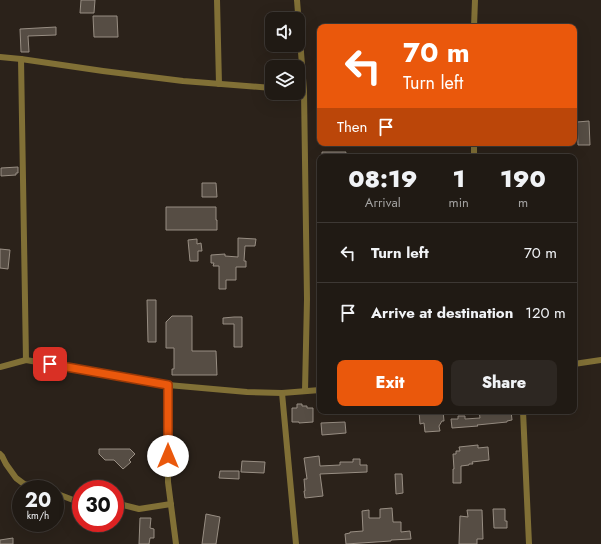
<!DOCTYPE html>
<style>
body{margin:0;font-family:Jost,sans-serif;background:#2d2722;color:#f1f3f6;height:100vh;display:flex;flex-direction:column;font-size:15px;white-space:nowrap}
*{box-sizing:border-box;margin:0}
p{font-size:13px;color:#a2a1a0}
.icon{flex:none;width:22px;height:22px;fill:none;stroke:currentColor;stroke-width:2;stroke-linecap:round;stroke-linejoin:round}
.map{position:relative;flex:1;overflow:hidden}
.panel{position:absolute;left:317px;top:154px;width:260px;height:260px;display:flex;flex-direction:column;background:#201a14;border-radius:8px;box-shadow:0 4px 16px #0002,0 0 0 1px #3d3834}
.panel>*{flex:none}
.guide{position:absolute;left:317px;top:24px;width:260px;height:122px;border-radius:8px;box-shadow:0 4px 16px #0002,0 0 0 1px #3d3834;background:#ea580c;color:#fff;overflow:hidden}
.tools{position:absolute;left:265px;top:12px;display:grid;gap:8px}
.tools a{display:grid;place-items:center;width:40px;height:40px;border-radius:8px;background:#201a14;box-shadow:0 4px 16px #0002,0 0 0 1px #3d3834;font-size:20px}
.speed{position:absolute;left:12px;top:480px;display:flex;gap:8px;font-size:20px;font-weight:700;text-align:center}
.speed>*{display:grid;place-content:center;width:52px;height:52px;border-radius:50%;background:#201a14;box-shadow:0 4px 16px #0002,0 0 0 1px #3d3834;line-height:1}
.speed small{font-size:10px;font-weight:400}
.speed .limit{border:6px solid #d22;background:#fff;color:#111}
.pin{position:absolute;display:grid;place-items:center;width:34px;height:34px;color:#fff;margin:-17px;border-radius:8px;box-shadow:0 2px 6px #0006}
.me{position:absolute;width:44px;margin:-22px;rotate:0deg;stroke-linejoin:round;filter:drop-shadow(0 0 3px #0008)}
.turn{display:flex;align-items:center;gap:14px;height:84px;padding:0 20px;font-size:18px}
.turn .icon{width:52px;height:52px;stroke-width:2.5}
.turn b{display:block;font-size:28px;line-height:34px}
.then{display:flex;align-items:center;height:38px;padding:0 20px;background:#0003;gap:8px;font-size:15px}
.eta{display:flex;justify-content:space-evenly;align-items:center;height:68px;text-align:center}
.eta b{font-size:24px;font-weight:800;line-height:28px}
.cta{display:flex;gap:8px;margin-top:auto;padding:8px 20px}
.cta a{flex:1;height:46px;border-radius:8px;background:#ea580c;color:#fff;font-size:16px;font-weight:800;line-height:46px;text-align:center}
.cta a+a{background:#2d2722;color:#f1f3f6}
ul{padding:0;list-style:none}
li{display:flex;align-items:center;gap:12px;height:60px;padding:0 20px;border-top:1px solid #3d3834}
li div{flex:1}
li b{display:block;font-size:15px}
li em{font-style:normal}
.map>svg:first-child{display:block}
</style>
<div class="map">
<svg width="601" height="544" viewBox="0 0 601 544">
<rect width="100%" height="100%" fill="#2b221a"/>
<g fill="#564d44" stroke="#988e83">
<path d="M81,0H95L94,13H80Z"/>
<path d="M93,16H117L118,37H94Z"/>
<path d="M56,27V35L28,36L29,52H21L20,29Z"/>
<path d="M589,121L590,145H578L577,122Z"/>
<path d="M322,152H346L345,157H322Z"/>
<path d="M18,167V173H16V175L1,176V168Z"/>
<path d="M202,183H216L217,197H202Z"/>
<path d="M166,207H216V220H217V230H166Z"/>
<path d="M238,238L256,239L255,246H245L244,261H246V267H236V280H226V289H219V266H213L214,263H211V255L225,254V256L238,257Z"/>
<path d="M197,239V244L201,243L202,251H198V261H190L188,240Z"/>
<path d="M0,249L10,250L8,269L0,268Z"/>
<path d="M147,300H156V342H148Z"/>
<path d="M172,316H192V351H216L217,375H172V369H174V348H166V322Z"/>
<path d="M234,317H242V347H234V324H223V318Z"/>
<path d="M297,404H302V406H307V408H313V422L299,423V422H292V408H297Z"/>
<path d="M419,411H443L444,421H442L439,426L440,431L425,432L424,423L420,424Z"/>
<path d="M479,411H511L512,420L507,421V422L477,425L478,426L452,428L451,419H458V416H465V419L480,418Z"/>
<path d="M345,422L346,433L322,435L321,423Z"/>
<path d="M478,445V448L488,447L489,460L472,462L473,464H469V465L461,466V483H453V469H454L453,454H456V451H460L459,447Z"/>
<path d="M99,449H130L135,454L129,460L131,462L123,469L114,460H105L99,454Z"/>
<path d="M152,452H159V461L152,462Z"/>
<path d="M319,456L320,466L340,465V462H353V459H360V465H367V472L320,474L323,496L305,498L304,491H305L304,479H307L304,458Z"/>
<path d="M242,461L265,462L264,473L241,472Z"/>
<path d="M220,471H239V479L219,478Z"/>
<path d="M395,474H402L403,493L396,494Z"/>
<path d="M392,508L393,522H401V532L410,531L411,539L391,540V541L346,544L345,534L350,533V532L363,531L362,511L369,510V518H380V509Z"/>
<path d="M493,509H505V521H507V528H494Z"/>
<path d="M467,510H482L483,539H477V544H459L460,516L468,517Z"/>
<path d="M206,514L220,517L216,544H202Z"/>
<path d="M140,518H151L150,528L154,529V538H150L149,544H139Z"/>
<path d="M13,538V544H0V540Z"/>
</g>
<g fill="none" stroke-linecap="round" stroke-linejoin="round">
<g stroke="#817036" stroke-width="6">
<path d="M217,0L219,84"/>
<path d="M297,0L304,91L307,299L305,391"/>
<path d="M474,27L475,0"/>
<path d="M0,57L21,59L103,71L183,81L272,88"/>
<path d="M21,59L26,360"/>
<path d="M474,143V157"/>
<path d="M574,364L601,360"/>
<path d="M0,367L26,360L168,385L247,392L282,393L320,390"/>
<path d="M168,385V482L176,544"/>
<path d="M282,393L296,544"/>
<path d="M523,411L529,544"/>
<path d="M0,454L2,456L6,464L16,478L24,484L43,489"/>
<path d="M55,493L81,503"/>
<path d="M115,503L139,509L171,504"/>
</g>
</g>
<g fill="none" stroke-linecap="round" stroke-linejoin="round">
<defs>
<path id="route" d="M50,364L168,385V456"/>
</defs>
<use href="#route" stroke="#983908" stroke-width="10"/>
<use href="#route" stroke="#ea580c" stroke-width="7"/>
</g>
</svg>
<div class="tools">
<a><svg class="icon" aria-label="sound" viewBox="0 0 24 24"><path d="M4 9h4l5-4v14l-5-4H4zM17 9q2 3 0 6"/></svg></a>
<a><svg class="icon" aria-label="layers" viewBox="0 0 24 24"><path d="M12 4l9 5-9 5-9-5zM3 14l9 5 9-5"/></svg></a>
</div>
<div class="speed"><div>20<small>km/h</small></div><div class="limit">30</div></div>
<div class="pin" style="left:50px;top:364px;background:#d93025"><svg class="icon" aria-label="arrive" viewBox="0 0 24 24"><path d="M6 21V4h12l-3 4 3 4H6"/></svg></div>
<svg class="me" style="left:168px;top:456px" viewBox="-20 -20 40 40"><circle r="19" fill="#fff"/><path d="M0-13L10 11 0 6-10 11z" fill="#ea580c"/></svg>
<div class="guide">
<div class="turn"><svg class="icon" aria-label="left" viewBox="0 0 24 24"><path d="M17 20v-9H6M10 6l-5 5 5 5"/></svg><div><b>70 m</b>Turn left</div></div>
<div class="then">Then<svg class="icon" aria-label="arrive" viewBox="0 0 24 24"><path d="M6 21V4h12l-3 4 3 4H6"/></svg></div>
</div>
<section class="panel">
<div class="eta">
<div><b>08:19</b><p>Arrival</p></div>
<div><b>1</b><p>min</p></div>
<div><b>190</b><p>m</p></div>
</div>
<ul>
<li><svg class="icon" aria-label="left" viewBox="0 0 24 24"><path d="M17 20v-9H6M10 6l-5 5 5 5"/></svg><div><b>Turn left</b></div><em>70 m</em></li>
<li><svg class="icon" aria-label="arrive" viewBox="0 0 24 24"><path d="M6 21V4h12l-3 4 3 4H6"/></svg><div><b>Arrive at destination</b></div><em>120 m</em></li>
</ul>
<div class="cta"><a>Exit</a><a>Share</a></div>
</section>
</div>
